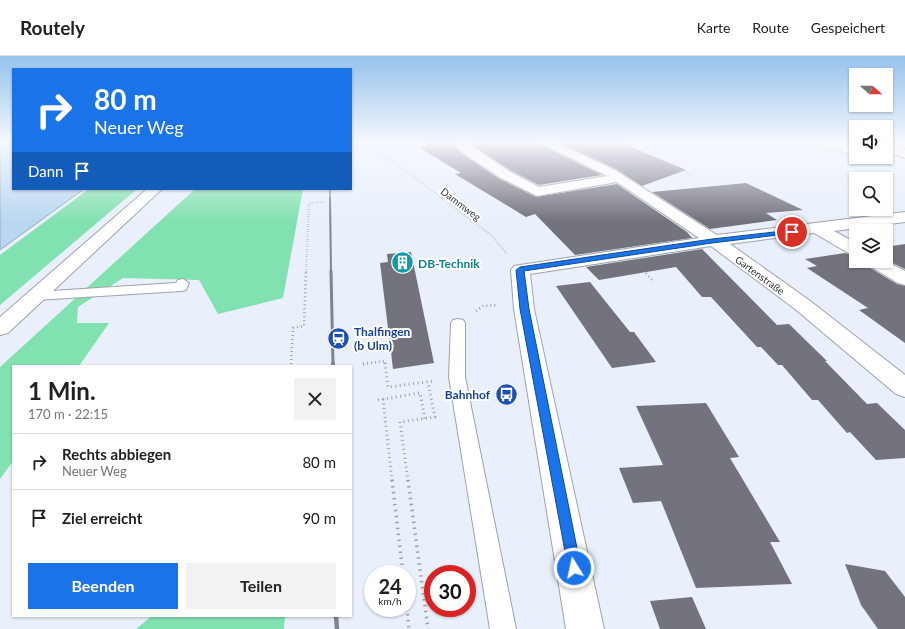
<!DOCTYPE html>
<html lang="de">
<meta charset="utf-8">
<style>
body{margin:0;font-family:Lato,sans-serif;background:#f2f2f2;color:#202124;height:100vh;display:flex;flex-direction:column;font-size:15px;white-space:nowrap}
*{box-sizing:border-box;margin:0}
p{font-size:13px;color:#757577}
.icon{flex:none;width:22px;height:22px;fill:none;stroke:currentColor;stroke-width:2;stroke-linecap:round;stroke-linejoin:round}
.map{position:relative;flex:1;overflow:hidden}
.sheet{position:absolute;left:12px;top:309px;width:340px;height:252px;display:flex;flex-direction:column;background:#fff;border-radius:0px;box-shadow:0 1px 3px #0004}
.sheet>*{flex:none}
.top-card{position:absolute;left:12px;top:12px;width:340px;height:122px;border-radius:0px;box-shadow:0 1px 3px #0004;background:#1a73e8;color:#fff;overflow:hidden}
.needle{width:26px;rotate:111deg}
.controls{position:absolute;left:849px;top:12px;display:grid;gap:8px}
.controls a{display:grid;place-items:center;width:44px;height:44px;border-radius:0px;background:#fff;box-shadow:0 1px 3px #0004;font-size:20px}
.speed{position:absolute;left:364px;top:509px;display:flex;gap:8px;font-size:20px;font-weight:700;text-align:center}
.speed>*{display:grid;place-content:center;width:52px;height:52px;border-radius:50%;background:#fff;box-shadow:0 1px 3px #0004;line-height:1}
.speed small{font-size:10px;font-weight:400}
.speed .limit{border:6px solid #d22;background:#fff;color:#111}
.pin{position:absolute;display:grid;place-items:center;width:34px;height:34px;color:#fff;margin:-17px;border:2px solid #fff;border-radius:50%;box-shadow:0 1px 4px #0007}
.me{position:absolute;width:44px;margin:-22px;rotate:350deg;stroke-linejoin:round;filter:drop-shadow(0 0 3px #0008)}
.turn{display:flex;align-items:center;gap:14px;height:84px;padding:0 16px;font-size:18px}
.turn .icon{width:52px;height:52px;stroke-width:2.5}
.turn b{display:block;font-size:28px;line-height:34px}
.then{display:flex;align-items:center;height:38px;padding:0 16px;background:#0003;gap:8px;font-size:15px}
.round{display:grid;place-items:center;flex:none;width:42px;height:42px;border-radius:0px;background:#f2f2f2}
.head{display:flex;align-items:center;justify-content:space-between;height:68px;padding:0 16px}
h1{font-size:24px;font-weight:700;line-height:30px}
.button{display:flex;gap:8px;margin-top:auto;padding:8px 16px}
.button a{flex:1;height:46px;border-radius:0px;background:#1a73e8;color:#fff;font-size:16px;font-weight:700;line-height:46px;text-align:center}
.button a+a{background:#f2f2f2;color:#202124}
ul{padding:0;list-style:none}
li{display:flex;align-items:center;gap:12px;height:56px;padding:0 16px;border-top:1px solid #e0e0e0}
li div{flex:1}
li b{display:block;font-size:15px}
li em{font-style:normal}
header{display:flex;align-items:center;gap:24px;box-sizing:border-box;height:56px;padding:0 20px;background:#fff;border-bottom:1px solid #e0e0e0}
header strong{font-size:19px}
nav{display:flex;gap:22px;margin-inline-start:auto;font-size:14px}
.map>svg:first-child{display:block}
</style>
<header>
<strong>Routely</strong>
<nav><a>Karte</a><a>Route</a><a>Gespeichert</a></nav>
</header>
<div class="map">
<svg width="905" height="573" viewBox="0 0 905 573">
<rect width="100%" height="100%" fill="#e9f0fb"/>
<g fill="#82e1b0">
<path d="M89,133H137L0,249V199Z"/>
<path d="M195,133H303L283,242L218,258L199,224L123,222L78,251L77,267H109L79,310H13V405L0,423V311Z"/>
<path d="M152,560H285L284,573H136Z"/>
</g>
<path fill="#bad7f1" stroke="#92a7bb" d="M2,85H13V133H84L0,194V86Z"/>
<g fill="#73737e">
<path d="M422,85H450L461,97L498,122L536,141L617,128L687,176L692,182L575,199L535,158L526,161L455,118L461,117L420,92L429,90Z"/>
<path d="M466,85H537L539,88L602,119L539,129L510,114Z"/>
<path d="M556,85H617L686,114L642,130L616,113Z"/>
<path d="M746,127L803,154L766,157L777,164L710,173L652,136Z"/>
<path d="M905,188V213L886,204V191Z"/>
<path d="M702,193L777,269L789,268L827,305H825L867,348L877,347L905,374V402L876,404L850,376L847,377L818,344H812L782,309H778L761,291H757L711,241H702L676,211L599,224L586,211Z"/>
<path d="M411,196L434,307L393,313L380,207L388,206L387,198Z"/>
<path d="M845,197L856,200V205H864L867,210L897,228L905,230V287L859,254L868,252L807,212L817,210L805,203Z"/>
<path d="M590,226L630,276H634L656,306L612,312L556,230Z"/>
<path d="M706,347L739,401L730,402L780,486H770L792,528L696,532L661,445L633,447L619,412L663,409L636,350Z"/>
<path d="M845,508L885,515L905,541V573H878L861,549Z"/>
<path d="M692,541L706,573H660L650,545Z"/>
</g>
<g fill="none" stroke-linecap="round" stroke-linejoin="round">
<defs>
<g id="service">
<path d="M183,223L189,227L186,234L181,235L36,244L31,243L29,240L31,237L36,236L176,227L178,224Z"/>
<path d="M458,263L463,264L465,267V321L516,573H490L449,321L451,267L453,264Z"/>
</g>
<g id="minor">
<path d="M451,85H464L509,115L539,131L607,120L540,87L538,85H553L615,114L717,179L905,156V166L834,175L856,187V199L850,198L814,177L730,188L809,244L905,319V341L896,338L795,253L711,190L530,218L534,253L604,573H566L514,253L511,214L514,210L520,209L699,182L617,126L537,140L499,121L462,96Z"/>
<path d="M808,85H828L856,91V99L810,87Z"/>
<path d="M886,87L905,94V102L886,95Z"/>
<path d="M865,205H886L905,215V229L898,227L868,209Z"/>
</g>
<path id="tertiary" d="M147,133H162L8,277L0,279V261Z"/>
</defs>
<use href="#service" stroke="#9ca3ad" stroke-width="2"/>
<use href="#minor" stroke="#9ca3ad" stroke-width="2"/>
<use href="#tertiary" stroke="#9ca3ad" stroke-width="2"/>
<g stroke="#9ca1a9" stroke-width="1.5" stroke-dasharray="0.5 1.5" stroke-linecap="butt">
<path d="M369,85L370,88L443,143"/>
<path d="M658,103L695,121"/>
</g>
<g stroke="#9ca1a9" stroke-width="2" stroke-dasharray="0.5 2" stroke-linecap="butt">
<path d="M442,142L492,180L507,198"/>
<path d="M306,216L309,147L325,146"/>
</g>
<g stroke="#9ca1a9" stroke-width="2.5" stroke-dasharray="1 3" stroke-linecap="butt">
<path d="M646,217L652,224"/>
<path d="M476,255L483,250L497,249"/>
<path d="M291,308L293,272L304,270L306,215"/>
<path d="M363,308L385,305V308"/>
</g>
<g stroke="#9ca1a9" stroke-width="3" stroke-dasharray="1 3.5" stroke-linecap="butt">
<path d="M385,307L388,331L433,325"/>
<path d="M363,308L368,307"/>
<path d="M291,310V307"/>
<path d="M383,343L392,425"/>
<path d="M378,344L420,337L425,363"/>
<path d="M408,425L400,366L435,361L428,326"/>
</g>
<g stroke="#9ca1a9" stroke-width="3.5" stroke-dasharray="1.5 4.5" stroke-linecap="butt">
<path d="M392,424L403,518"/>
<path d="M408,424L428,573"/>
<path d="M407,552L409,573"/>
</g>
<use href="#service" fill="#fff" fill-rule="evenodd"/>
<use href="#minor" fill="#fff" fill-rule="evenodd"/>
<use href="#tertiary" fill="#fff" fill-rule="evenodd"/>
<path stroke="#80848b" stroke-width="1.5" d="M330,133V143"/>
<path stroke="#80848b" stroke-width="2" d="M330,142L331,216"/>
<path stroke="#80848b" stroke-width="3" d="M331,215L333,308"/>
<path stroke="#80848b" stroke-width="3.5" d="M333,307V310"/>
<path stroke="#80848b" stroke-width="4.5" d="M336,560L337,573"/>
</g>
<linearGradient id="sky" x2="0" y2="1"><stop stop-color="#95c2ec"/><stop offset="0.52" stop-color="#f5f8fd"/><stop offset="1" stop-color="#f5f8fd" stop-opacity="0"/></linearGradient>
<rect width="905" height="165" fill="url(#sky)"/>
<path fill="#1a73e8" stroke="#114b97" d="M792,174L795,176L794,177L712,187L524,215L529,253L581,512L579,517L574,519L569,517L520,253L516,214L520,211L712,183Z"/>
<defs>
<symbol id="building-disc" viewBox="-11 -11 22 22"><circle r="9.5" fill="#0f9aa8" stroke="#fff"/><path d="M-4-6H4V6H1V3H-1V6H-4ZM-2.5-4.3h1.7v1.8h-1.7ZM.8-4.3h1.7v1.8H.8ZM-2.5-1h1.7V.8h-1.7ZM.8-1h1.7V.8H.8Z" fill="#fff"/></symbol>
<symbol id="station-disc" viewBox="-11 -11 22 22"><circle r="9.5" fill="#1a4fb4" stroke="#fff"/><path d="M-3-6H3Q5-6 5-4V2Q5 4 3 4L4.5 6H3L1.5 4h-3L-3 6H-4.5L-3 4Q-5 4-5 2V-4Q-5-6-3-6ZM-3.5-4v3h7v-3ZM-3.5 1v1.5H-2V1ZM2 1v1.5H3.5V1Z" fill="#fff"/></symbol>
<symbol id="bus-disc" viewBox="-11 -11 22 22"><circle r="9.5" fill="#1a4fb4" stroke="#fff"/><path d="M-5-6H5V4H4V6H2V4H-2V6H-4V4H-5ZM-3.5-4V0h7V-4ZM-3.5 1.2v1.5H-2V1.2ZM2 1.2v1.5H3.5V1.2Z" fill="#fff"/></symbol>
</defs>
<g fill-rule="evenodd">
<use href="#building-disc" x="390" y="194" width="25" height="25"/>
<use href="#station-disc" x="326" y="270" width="25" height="25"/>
<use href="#bus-disc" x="494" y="326" width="25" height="25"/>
</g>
<g text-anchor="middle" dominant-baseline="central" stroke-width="4" stroke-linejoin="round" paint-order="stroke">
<g font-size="10" fill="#35383c" stroke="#fff">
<text transform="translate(461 148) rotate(37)">Dammweg</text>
<text transform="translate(760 219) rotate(36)">Gartenstraße</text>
</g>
<g font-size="12" font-weight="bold" fill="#0d838f" stroke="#fff" text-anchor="start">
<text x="418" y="207">DB-Technik</text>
</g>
<g font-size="12" font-weight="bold" fill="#164399" stroke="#fff" text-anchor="start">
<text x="354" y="275">Thalfingen<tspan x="354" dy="14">(b Ulm)</tspan></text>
<text x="490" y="338" text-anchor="end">Bahnhof</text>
</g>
</g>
</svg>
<div class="controls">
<a><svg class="needle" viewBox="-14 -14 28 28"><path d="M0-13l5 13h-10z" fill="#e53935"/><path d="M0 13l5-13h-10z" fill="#757577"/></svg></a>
<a><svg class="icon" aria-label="sound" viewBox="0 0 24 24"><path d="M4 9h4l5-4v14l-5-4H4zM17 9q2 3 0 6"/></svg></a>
<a><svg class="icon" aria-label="search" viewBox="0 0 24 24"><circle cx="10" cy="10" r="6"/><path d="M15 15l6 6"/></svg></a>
<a><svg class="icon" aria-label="layers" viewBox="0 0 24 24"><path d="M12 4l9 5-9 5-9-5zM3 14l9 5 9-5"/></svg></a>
</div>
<div class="speed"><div>24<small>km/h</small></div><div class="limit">30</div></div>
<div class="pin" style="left:792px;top:176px;background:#d93025"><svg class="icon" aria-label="arrive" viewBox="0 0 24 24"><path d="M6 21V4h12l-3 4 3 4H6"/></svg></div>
<svg class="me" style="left:574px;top:512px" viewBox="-20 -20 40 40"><circle r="17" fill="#1a73e8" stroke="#fff" stroke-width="3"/><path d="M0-11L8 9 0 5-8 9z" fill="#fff"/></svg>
<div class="top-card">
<div class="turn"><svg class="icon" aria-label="right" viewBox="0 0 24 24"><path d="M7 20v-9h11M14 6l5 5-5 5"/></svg><div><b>80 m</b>Neuer Weg</div></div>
<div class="then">Dann<svg class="icon" aria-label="arrive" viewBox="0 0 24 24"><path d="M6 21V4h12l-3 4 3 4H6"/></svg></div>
</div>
<section class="sheet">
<div class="head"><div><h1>1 Min.</h1><p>170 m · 22:15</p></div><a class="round"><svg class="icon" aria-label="close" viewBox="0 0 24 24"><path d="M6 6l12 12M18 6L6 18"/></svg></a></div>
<ul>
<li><svg class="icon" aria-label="right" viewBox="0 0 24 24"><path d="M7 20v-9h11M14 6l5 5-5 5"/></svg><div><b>Rechts abbiegen</b><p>Neuer Weg</p></div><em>80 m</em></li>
<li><svg class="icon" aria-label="arrive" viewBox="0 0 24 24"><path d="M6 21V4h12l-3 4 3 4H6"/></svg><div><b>Ziel erreicht</b></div><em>90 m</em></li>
</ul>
<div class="button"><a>Beenden</a><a>Teilen</a></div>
</section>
</div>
